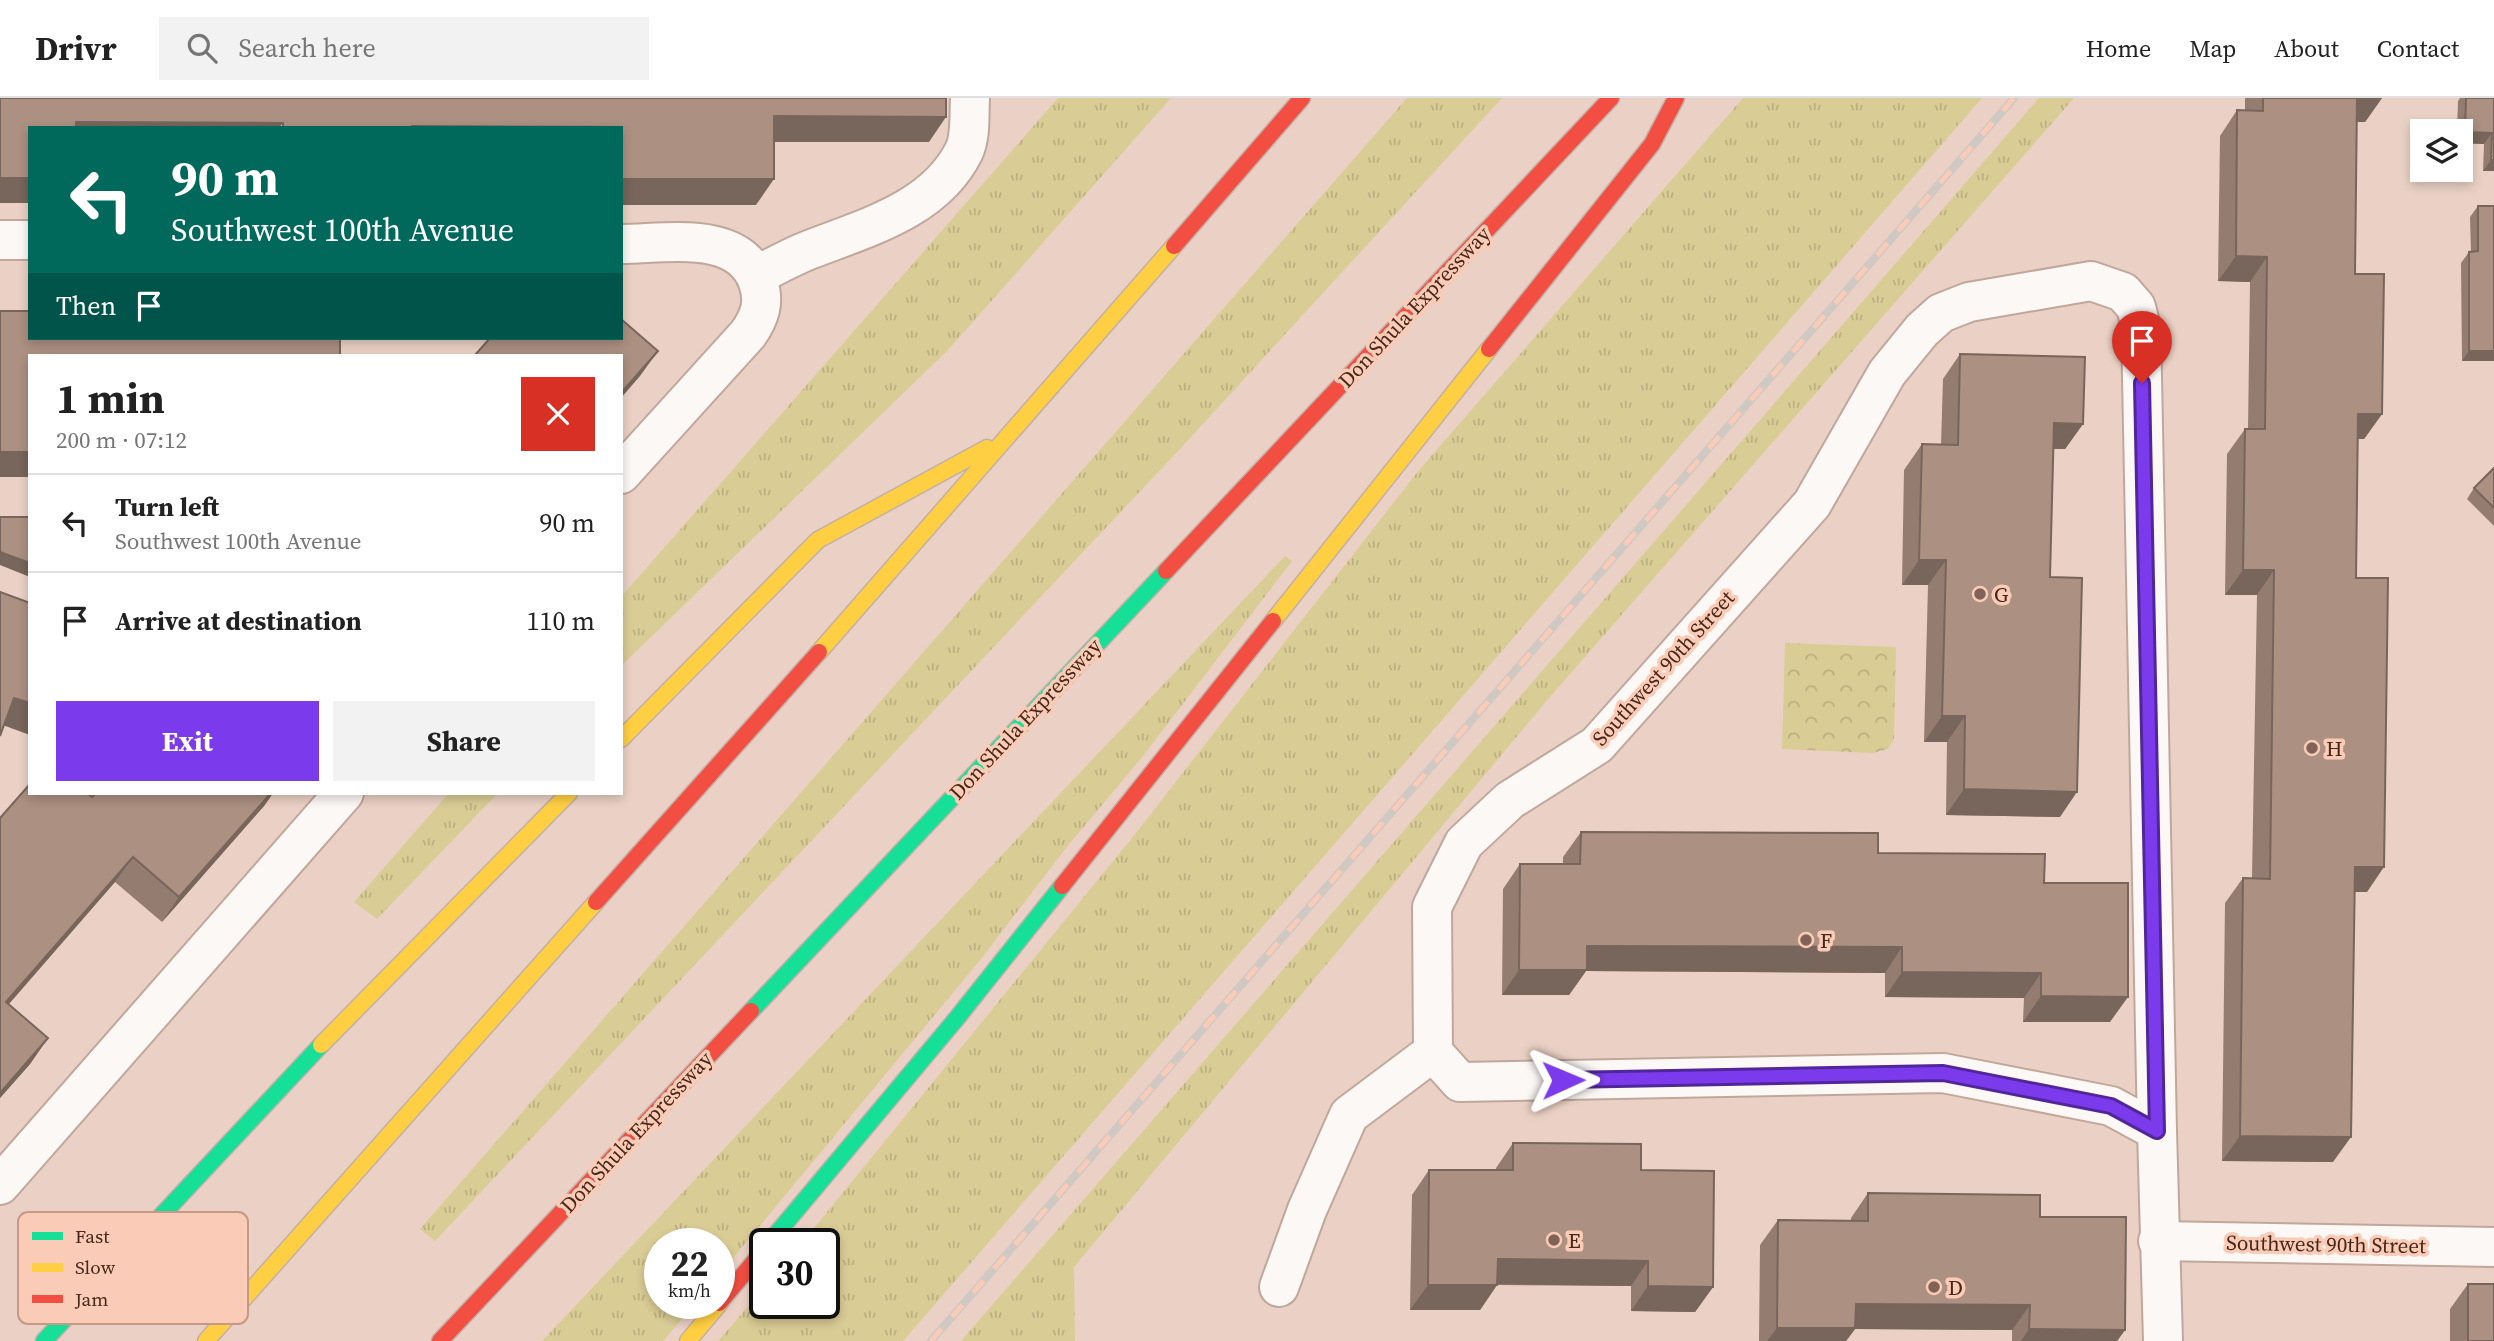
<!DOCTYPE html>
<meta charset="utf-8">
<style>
body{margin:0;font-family:"Source Serif 4",serif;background:#f2f2f2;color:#222;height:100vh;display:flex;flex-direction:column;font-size:26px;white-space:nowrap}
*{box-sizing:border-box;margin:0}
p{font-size:23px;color:#767676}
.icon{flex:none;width:38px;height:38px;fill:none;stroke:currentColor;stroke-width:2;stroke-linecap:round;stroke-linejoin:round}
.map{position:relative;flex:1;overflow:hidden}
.panel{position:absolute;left:28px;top:256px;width:595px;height:441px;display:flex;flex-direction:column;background:#fff;border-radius:0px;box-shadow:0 4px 10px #0003}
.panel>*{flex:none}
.banner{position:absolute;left:28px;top:28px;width:595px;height:214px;border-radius:0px;box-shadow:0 4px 10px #0003;background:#00695c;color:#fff;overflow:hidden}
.buttons{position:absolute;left:2410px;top:21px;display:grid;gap:14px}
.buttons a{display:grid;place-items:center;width:63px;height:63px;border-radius:0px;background:#fff;box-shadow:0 4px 10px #0003;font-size:35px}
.speed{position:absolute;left:644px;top:1130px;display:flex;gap:14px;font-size:35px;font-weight:700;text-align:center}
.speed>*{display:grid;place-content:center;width:91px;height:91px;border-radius:50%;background:#fff;box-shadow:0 4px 10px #0003;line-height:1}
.speed small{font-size:18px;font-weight:400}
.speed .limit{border:4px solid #111;border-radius:10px;background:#fff;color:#111}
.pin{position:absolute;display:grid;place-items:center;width:60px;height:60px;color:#fff;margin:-72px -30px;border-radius:50% 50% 50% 0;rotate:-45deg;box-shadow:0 0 7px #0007}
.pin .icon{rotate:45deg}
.me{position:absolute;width:77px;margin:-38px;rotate:89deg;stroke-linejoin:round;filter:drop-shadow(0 0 5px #0008)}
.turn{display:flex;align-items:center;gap:24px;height:147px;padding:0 28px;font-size:32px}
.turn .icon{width:91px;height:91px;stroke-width:2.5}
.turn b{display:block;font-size:49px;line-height:60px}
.then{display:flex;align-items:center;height:66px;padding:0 28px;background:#0003;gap:14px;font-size:26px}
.round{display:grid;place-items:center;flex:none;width:74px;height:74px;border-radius:0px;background:#f2f2f2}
.overview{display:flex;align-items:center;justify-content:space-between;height:119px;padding:0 28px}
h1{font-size:42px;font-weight:700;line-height:52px}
.primary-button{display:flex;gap:14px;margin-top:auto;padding:14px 28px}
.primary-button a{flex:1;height:80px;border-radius:0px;background:#7c3aed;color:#fff;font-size:28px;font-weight:700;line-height:80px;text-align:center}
.primary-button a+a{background:#f2f2f2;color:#222}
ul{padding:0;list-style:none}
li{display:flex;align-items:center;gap:21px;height:98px;padding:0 28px;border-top:2px solid #e0e0e0}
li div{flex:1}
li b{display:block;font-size:26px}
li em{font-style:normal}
header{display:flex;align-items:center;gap:42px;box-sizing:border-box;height:98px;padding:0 35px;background:#fff;border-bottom:2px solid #e0e0e0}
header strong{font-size:33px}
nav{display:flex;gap:38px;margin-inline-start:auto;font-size:24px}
.search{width:490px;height:63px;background:#f2f2f2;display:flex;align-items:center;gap:18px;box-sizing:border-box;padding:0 24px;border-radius:0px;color:#767676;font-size:26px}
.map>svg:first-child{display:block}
</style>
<header>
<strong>Drivr</strong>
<div class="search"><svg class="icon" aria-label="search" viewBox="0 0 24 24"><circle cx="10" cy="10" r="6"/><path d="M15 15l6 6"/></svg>Search here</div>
<nav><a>Home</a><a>Map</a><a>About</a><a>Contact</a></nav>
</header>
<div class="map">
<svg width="2494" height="1243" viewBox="0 0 2494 1243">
<defs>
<pattern id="grass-tufts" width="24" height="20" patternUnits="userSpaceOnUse" patternTransform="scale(1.75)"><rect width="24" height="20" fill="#dacc95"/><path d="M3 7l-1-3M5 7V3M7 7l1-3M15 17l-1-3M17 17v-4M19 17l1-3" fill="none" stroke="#bcaf80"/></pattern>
<pattern id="park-crowns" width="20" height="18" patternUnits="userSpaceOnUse" patternTransform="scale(1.75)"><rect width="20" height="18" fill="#dacc95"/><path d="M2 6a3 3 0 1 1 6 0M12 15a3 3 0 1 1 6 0" fill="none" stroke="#bcaf80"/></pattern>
</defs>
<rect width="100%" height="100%" fill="#ebd1c5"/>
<g fill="url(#grass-tufts)">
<path d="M1058,0H1171L948,252L621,568V499Z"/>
<path d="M1407,0H1502L1179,352L435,1143L420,1131Z"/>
<path d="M1743,0H1982L903,1243H718L765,1189V1206H824V1146H801L1136,735L1419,372Z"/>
<path d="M2039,0H2074L1549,600L1074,1169L1075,1243H961Z"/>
<path d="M1285,458L1292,463L1143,658L1066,750L981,861L719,1177V1146H660V1206H695L663,1243H542Z"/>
<path d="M449,695H498L377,821L354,804Z"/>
</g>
<path fill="url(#park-crowns)" d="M1785,545L1896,549L1894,641L1888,651L1873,655L1782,651Z"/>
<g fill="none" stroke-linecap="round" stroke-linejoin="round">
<defs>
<g id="street">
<path d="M0,142H30"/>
<path d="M621,146C666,146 740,131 758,184C765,204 760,219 748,236L621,376"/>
<path d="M756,178C773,169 791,159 809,152C865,130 935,112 964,53C971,38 969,17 970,0"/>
<path d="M2157,1033L2111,1008L1943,975L1460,984L1433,954L1432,809L1464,745L1510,702L1597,647L1812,406L1887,275L1922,232L1941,215L1969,204L2091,183L2123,194L2136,209L2141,229L2157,1033L2163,1243"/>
<path d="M0,1087L344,695"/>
<path d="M2158,1143L2494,1149"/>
<path d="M1279,1189L1307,1112L1349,1017L1433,954"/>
</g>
<g id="fast">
<path d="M751,913L1166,473"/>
<path d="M768,1146L957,920L1062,788"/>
<path d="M44,1243L321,947"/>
</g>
<g id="slow">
<path d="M1273,523L1489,251"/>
<path d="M819,554L1174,148"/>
<path d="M621,641L818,442L987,350"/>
<path d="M321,947L569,695"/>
<path d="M206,1243L596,804"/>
<path d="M688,1243L719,1206"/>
</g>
<g id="jam">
<path d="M1174,148L1302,0"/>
<path d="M1489,251L1652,46L1676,0"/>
<path d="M1166,473L1611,0"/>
<path d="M1062,788L1273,523"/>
<path d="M596,804L819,554"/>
<path d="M719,1205L765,1151"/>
<path d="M440,1243L751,913"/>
</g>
</defs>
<use href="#street" stroke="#c0a79b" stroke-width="42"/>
<use href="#fast" stroke="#c1b0a8" stroke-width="19"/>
<use href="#slow" stroke="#c1b0a8" stroke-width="19"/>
<use href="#jam" stroke="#c1b0a8" stroke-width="19"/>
<use href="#street" stroke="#fcf8f6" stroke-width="38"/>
<use href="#fast" stroke="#16e098" stroke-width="16"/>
<use href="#slow" stroke="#ffcf43" stroke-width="16"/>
<use href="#jam" stroke="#f24e42" stroke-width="16"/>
<defs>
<path id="rail" d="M931,1243L2014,0"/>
</defs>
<use href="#rail" stroke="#d0c8c3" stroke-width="8"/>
<use href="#rail" stroke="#facbb6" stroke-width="5" stroke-dasharray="16" stroke-linecap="butt"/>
</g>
<g fill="#947c70">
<path d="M2245,0H2382L2365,24H2357L2355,176L2382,316L2364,341H2358L2356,480L2367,794H2354L2333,1064L2222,1063L2225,805L2243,780H2252L2257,497H2225L2227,356L2245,331H2248L2250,184L2218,183L2220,38L2237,12H2245Z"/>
<path d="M2460,0H2494V73H2483L2484,46L2460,45V33H2457L2458,3Z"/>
<path d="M2478,108L2494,263H2462L2461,165L2469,154H2471L2470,119Z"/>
<path d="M1960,256L2083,326L2065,351H2053L2050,479L2060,719L1946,717L1947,644H1924L1928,487H1902L1904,372L1922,346L1941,347L1943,281Z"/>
<path d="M2494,370V428L2467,401L2474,390Z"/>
<path d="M96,695H273L264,708L162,824L115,784L9,906L48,940L30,966L0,1000V720L92,699Z"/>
<path d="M1581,734L1878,755L2044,785L2110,924H2023L2024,900L1885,899V875L1586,873L1569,897H1502L1503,791L1520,766H1563V759Z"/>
<path d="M1513,1045L1641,1072L1713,1189L1695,1214L1631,1213V1188L1497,1187L1480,1212H1410L1412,1097L1429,1072H1496V1070Z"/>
<path d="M1868,1095L2040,1119L2125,1232L2117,1243H2012V1232L1855,1231L1846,1243H1759L1760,1147L1778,1122H1851V1120Z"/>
<path d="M2468,1186L2494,1243H2450V1211Z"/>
</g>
<g fill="#78655b">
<path d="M2356,0H2382L2365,24H2339Z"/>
<path d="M774,18L946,19L929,44H756Z"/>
<path d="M76,24L283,25L279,30H73Z"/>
<path d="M412,28L621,29L411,30Z"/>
<path d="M2465,34L2492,35L2484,46L2460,45V40Z"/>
<path d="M2491,62H2494V73H2483Z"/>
<rect x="0" y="80" width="30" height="25"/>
<path d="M621,81H774L756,107H621Z"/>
<path d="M2236,158L2267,159L2250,184L2218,183Z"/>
<path d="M658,253L640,278L621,300V295Z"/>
<path d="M2469,253H2494V263H2462Z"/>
<path d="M2358,316H2382L2364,341H2341Z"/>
<path d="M2054,325L2083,326L2065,351L2036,350Z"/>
<rect x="0" y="354" width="30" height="25"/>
<path d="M0,454L30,465V479L0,467Z"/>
<path d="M1919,462H1946L1928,487H1902Z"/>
<path d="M2243,472H2274L2257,497H2225Z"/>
<path d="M14,600L30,605V637L0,626Z"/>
<path d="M1942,618H1965L1947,644H1924Z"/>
<path d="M1964,691L2077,694L2060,719L1946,717Z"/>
<path d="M271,695H273L264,708L162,824L179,799Z"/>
<path d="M133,759L115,784L0,916L6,904Z"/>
<path d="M2355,769H2384L2367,794H2337Z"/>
<path d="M1587,848L1902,849L1885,875L1586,873L1569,897H1502L1519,872Z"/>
<path d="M1902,874L2041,875L2024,900L1885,899Z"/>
<path d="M2041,898L2128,899L2110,924H2023Z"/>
<path d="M48,940L30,966L0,1000V995Z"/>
<path d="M2240,1038L2351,1039L2333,1064L2222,1063Z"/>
<path d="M1498,1161L1648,1163L1631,1188L1480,1186Z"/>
<path d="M1428,1187H1497L1480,1212H1410Z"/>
<path d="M1648,1188L1713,1189L1695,1214L1631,1213Z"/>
<path d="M1856,1206L2030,1207L2012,1232L1855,1231L1846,1243H1767L1777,1230Z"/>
<path d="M2029,1231L2125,1232L2117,1243H2021Z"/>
</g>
<g fill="#ac9082" stroke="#78655b" stroke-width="2">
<path d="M0,0H946V19L774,18V81H621V29L412,28V30H283V25L76,24V30H30V80H0Z"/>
<path d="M2263,0H2357L2355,176H2384L2382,316H2358L2356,480H2388L2384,769H2355L2351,1039L2240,1038L2243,780L2270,781L2274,472H2243L2245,331H2265L2267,159L2236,158L2237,12L2263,13Z"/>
<path d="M2466,0H2494V62H2491L2492,35L2465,34Z"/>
<path d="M2478,108H2494V253H2469V154L2478,153Z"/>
<path d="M0,213H30V240H340V257H30V354H0Z"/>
<path d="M621,221L658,253L621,295V257H475L490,240H621Z"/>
<path d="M1960,256L2085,259L2083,326L2054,325L2050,479L2082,480L2077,694L1964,691L1965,618H1942L1946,462H1919L1922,346L1958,347Z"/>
<path d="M2494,370V410L2474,390Z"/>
<path d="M0,419H30V465L0,454Z"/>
<path d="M0,494L30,505V605L14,600L0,638Z"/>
<path d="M30,686V695H87L92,699L96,695H271L179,799L133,759L6,904L48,940L0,995V720Z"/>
<path d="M1581,734L1878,735V755L2045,756L2044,785H2128V899L2041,898V875L1902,874V849L1587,848V872H1519L1520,766H1580Z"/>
<path d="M1513,1045L1641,1046V1072L1714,1073L1713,1189L1648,1188V1163L1498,1161L1497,1187H1428L1429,1072H1513Z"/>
<path d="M1868,1095L2040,1097V1119H2126L2125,1232L2029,1231L2030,1207L1856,1206L1855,1230H1777L1778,1122L1868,1123Z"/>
<rect x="2468" y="1186" width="26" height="57"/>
</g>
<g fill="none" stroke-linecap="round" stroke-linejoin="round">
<defs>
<path id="route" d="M1563,982L1943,975L2111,1008L2157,1033L2142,285"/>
</defs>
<use href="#route" stroke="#51269a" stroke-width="18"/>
<use href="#route" stroke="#7c3aed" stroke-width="12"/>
</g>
<g fill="#806356" stroke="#facbb6" stroke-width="2.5">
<circle cx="1980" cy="496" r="7"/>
<circle cx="2312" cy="650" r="7"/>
<circle cx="1806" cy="842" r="7"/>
<circle cx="1554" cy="1142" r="7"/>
<circle cx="1934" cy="1189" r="7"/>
</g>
<g text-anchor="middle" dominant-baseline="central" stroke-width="7" stroke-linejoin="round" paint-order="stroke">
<g font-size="21" fill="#46281a" stroke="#facbb6">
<text transform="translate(1414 209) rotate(-47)">Don Shula Expressway</text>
<text transform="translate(1663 570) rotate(-48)">Southwest 90th Street</text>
<text transform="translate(1025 621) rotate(-47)">Don Shula Expressway</text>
<text transform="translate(636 1034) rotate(-47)">Don Shula Expressway</text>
<text transform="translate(2326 1146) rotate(1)">Southwest 90th Street</text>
</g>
<g font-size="21" fill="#46281a" stroke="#facbb6" text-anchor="start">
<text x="1994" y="496">G</text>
<text x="2326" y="650">H</text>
<text x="1820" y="842">F</text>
<text x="1568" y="1142">E</text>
<text x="1948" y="1189">D</text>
</g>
</g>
<rect x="18" y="1114" width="230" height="112" rx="10" fill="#facbb6" stroke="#c49a87" stroke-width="2"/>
<rect x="32" y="1134" width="31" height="8" fill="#16e098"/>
<rect x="32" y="1165" width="31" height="9" fill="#ffcf43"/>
<rect x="32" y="1197" width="31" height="8" fill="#f24e42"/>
<g font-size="19" fill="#46281a">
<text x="75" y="1145">Fast</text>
<text x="75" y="1176">Slow</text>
<text x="75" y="1208">Jam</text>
</g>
</svg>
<div class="buttons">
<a><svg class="icon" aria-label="layers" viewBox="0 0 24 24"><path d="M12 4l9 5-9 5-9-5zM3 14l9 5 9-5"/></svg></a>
</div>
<div class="speed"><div>22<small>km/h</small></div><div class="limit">30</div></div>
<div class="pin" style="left:2142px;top:285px;background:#d93025"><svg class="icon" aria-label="arrive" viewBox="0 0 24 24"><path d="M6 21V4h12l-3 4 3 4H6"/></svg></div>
<svg class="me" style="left:1563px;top:982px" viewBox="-20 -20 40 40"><path d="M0-17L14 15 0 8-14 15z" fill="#7c3aed" stroke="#fff" stroke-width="4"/></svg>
<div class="banner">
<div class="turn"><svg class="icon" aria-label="left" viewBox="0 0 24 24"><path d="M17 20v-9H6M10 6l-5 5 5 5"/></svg><div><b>90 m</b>Southwest 100th Avenue</div></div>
<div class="then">Then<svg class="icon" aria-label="arrive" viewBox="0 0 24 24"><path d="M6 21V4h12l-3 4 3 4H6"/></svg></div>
</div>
<section class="panel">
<div class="overview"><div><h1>1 min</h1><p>200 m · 07:12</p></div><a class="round" style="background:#d93025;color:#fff"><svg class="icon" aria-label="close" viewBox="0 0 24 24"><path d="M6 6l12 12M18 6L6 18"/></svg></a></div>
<ul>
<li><svg class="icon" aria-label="left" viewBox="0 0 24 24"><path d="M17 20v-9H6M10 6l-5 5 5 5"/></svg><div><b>Turn left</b><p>Southwest 100th Avenue</p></div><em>90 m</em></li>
<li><svg class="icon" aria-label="arrive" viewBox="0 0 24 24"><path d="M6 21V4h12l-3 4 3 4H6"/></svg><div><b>Arrive at destination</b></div><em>110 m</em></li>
</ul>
<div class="primary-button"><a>Exit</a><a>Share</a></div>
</section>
</div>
